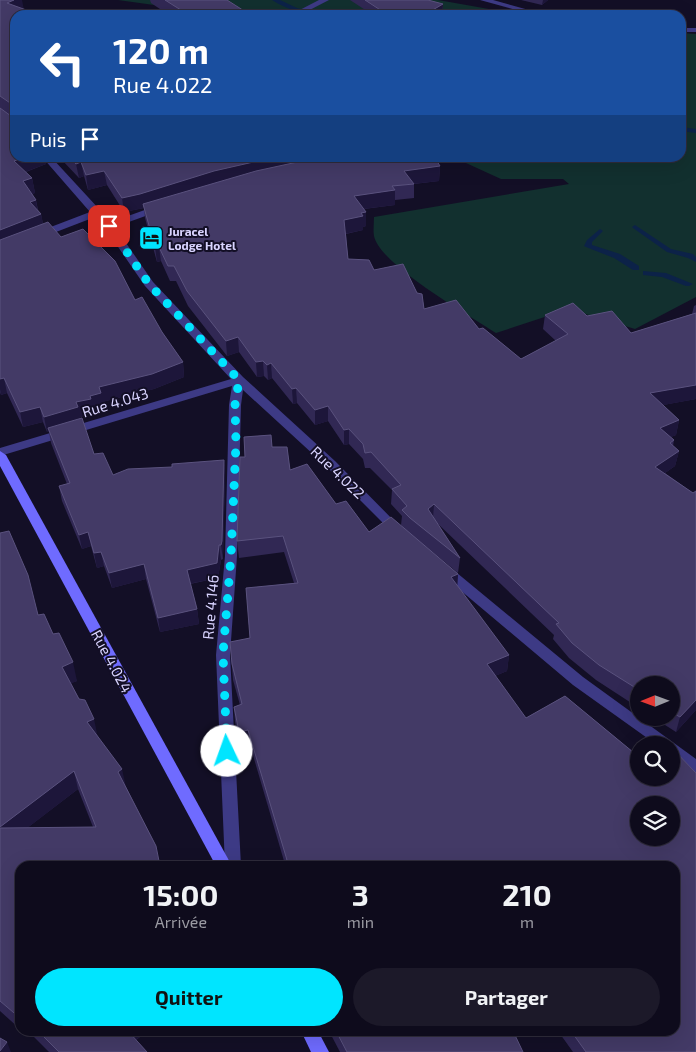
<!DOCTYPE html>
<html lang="fr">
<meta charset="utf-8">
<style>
body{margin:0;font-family:"Exo 2",sans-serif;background:#1c1929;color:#f1f3f6;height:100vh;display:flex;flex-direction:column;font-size:19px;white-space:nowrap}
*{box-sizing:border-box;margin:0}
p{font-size:16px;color:#9b9ba3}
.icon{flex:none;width:28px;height:28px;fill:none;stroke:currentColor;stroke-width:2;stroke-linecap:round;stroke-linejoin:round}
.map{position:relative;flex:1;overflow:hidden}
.details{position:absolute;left:15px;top:861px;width:665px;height:175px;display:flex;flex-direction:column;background:#0e0b1c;border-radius:15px;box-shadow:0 5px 20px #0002,0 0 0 1px #2e2b3b}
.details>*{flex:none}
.guide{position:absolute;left:10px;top:10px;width:676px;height:152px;border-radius:15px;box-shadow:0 5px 20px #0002,0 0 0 1px #2e2b3b;background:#1a4fa0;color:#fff;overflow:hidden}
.needle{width:32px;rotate:269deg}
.controls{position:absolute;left:630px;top:676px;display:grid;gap:10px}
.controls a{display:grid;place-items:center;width:50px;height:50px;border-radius:50%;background:#0e0b1c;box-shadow:0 5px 20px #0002,0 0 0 1px #2e2b3b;font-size:25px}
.pin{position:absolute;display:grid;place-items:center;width:42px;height:42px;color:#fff;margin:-21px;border-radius:10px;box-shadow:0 2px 8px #0006}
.me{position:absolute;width:55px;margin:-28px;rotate:357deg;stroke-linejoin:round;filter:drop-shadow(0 0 4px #0008)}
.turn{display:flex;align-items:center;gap:18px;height:105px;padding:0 20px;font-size:22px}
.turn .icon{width:65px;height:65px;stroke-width:2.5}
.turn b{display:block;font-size:35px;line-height:42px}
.then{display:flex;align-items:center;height:48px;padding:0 20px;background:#0003;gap:10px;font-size:19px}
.eta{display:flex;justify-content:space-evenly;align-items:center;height:85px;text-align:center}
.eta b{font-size:30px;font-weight:700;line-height:35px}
.cta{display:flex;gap:10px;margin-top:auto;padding:10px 20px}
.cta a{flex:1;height:58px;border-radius:30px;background:#00e5ff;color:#111;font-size:20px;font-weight:700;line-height:58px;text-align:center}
.cta a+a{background:#1c1929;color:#f1f3f6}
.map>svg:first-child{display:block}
</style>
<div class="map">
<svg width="696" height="1052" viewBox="0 0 696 1052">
<rect width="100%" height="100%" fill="#130f26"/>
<g fill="#12302f">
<path d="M118,0H438L522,15H226Z"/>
<path d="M681,33L696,34V297L635,329L569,309L496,333C470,316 380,265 374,236C373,230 374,223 374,217L569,184L563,179H501L455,158H681Z"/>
</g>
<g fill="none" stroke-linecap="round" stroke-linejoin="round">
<g fill="#0c2248" fill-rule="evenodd">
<path d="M272,0H280L297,8L325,15C307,15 287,10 272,0Z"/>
<path d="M681,127L696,129V133L681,131Z"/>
<path d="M635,225L671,249L693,254L696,257V262L688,258L667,252L633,228L632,227Z"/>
<path d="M600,229L603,231L592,242V245L620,254L639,266V270H633L614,258L586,247L584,246L587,240Z"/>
<path d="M643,271L666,273L693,284L689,286H686L662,277L643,275Z"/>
</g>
<g fill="#3d3a85" fill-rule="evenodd">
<path d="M319,0H329L300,15H290Z"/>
<path d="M480,0H493L547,15H534Z"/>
<rect x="681" y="28" width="15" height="4"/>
<path d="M43,158H52L111,222L156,206H162V210L115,227L153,282L243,377L335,461L404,531L402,534H394L327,467L243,390L241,405L237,556L230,655L241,866H225L216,655L225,556L229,405L232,386L0,456V448L231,379L145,286L105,228L95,217L43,237H35V233L90,212Z"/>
<path d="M446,566L451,568L583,677L696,759V773L691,771L671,756V745H657L573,685L441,574L440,571L441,568Z"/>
</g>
<g fill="#6f6bff" fill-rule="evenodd">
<path d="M0,451L6,455L232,866H216L0,466Z"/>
<path d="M301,1031H318L329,1052H311Z"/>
</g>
</g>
<g fill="#312854" fill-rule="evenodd">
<path d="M0,0H22L15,158H45L46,164L26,172L32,178L35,193L32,194L36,200L38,210L41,214L43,224L61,237L135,300L162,332L183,362L184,377L154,389L102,402L103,408L93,411V414L80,417L94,454L113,475L224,460L225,475L223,556V559L221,560L218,578L190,584L197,609L199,624L160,632L146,579L112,588L104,566L97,568L91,546L82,549L62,501L59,486L67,484L51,443L49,432H47L43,422L23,427L7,393L1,395L0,392Z"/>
<path d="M150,0H227L249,14L169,15L151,3Z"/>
<path d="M350,0H428L443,4L442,14L440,15H373Z"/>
<path d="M521,0H548L542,5Z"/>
<path d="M54,158H435L440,166L439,181L414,184V198L395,200V205L364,209L366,212V226L363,227V230L346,234L348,259L369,260L374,270L403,264L417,293L422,294L424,309L456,300L479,329L483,328L521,359L556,341L543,329L545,315L573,303L587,316L612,311L631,333L692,314L694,306L696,305V399L663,405L679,420L676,435L671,437L674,440L673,446L679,451L675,466L665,473L693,493L696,491V710L676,732L654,718H671V685H639V708L596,680L569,658L553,639L554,635L436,522L460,558L458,573L413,536L458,574L457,586L509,655L507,671L495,676L526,718L565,696L639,757V778H671V749H673L696,773V1052H573L558,1031H675V866H268L284,861L250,745L241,747L235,722L234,707L240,705L233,680L230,642L250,638L246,588L294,583L284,552L239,558L237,541L240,457H245L244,437L271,435L272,447H287L290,470L307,464L336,504L346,501L369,532L391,517L408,532L401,525L402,516L391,504L392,490L370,468H365L363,459L349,444L344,445L328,421L315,425L297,403L293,404L272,378L268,380L264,376L257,377L239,352L227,356L188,306L176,281H170L161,261L157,262L145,218L144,208L124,212L107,185L88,190L84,176L79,178L61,159L57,161ZM639,805H671V838H639Z"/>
<path d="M0,533L38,615L53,634L77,681L71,683L97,736L126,787L156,846L20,866V1029L0,1011ZM78,789L93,827L27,828Z"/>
<path d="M23,1031H148L136,1040L147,1052H49L30,1033L28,1036Z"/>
<path d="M329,1031H513L523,1052H340Z"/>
</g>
<g fill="#1d163a">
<path d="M14,0H22L24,10L7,3Z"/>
<path d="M543,0H548L542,5Z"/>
<path d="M443,4L442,14L440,15H424Z"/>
<path d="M23,158H45L46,164L17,175L14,161Z"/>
<path d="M56,158H60L61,159L57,161Z"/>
<path d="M271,158H363L143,204L144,208L124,212L122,198L214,171Z"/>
<path d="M81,162L84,176L79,178L76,164Z"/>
<path d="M440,166L439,181L403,185L404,171Z"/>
<path d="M104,171L107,185L88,190L86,175Z"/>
<path d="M32,178L35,193L26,196L23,181Z"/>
<path d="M395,190V205L354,210V196Z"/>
<path d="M36,200L38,214L30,202Z"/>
<path d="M366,212V226L363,227V230L344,234V220Z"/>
<path d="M41,214L44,229L0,246V230Z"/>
<path d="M155,247H159L161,261L157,262Z"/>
<path d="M238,337L239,352L227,356L226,341Z"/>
<path d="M263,361L264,376L257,377L256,362Z"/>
<path d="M183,362L184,377L154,389L102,402L103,408L93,411V414L80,417L81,422L48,428L49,432H47L44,417L90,396L99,387Z"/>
<path d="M271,363L272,378L268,380L267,365Z"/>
<path d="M4,378L7,393L1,395L0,389V379Z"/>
<path d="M696,385V399L647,408L650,393Z"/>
<path d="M296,388L297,403L293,404L292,389Z"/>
<path d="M328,406V421L315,425V410Z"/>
<path d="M40,407L43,422L23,427L20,412Z"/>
<path d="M679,420L676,435L657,443L660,428Z"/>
<path d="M349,429V444L344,445V430Z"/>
<path d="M679,451L675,466L652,482L655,467Z"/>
<path d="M224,460L225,475L223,559L221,545Z"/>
<path d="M434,504L433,519L428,509Z"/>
<path d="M88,532L91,546L82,549L79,535Z"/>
<path d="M219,545L221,560L218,578L188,584L187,570Z"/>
<path d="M101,552L104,566L97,568L94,553Z"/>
<path d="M144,564L146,579L112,588L109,573Z"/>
<path d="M458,574L457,590L451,577Z"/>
<path d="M197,609L199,624L160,632L158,618Z"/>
<path d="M509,655L507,671L485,680L487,664Z"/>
<path d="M73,662L77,681L67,685L62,667Z"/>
<path d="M696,700V710L676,732L680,717Z"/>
<path d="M94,719L98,738L87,722Z"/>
<path d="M248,730L250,745L241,747L239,732Z"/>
<path d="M122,769L126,787L118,772Z"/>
<path d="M74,771L78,789L4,846L0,833V827Z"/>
<path d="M26,1031H29L30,1033L28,1036Z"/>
<path d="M126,1031H148L130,1044Z"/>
<path d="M7,1042L11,1052H0V1051Z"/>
</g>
<g fill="#433a66" stroke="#5a527e" fill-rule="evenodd">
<path d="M0,0H14L7,3L40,15H15V158H23L14,161L32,178L23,181L36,200L30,202L41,214L0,230V108L11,116H14L13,105L0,96Z"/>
<path d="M165,0H227L249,14L257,11L264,15H170L184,12Z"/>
<path d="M365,0H428L443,4L424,15H388Z"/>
<path d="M70,158H271L214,171L140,194L122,198L104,171L86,175L81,162L76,164Z"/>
<path d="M316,158H435L440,166L404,171L414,184L392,186L395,190L354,196L366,212L361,213L363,216L344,220L348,259L369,260L374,270L403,264L417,293L422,294L424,309L456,300L479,329L483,328L521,359L568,334L545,315L573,303L587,316L612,311L631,333L696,313V385L650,393L679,420L660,428L674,440L670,443L679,451L655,467L693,493L696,491V700L680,717L671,712V685H639V690L599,665L572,643L556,624L559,623L434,504L428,509L460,558L410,518L402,510L407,506L392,489L401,485L371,452L365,453L363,444L349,429L344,430L328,406L315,410L296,388L292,389L271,363L267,365L263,361L256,362L238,337L226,341L187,291L174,266H168L159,247H155L143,204L256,171Z"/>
<path d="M48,222L61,237L83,229L115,261L135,300L142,297L162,332L183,362L152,374L99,387L101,393L90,396L91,399L76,402L78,407L44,417L40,407L20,412L4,378L0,379V240Z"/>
<path d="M82,418L94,454L103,453L113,475L128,469L172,467V464L224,460L222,541L221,545H219L217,563L187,570L197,609L158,618L144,564L109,573L101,552L94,553L88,532L79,535L59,486L70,483L48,428Z"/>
<path d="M271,435L272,447H287L290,470L307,464L336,504L346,501L369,532L391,517L458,574L451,577L509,655L487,664L526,718L565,696L639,757V778H671V749H673L696,773V1052H586L571,1031H675V866H268L287,860L248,730L239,732L234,707L242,704L232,664L230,642L250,638L246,588L298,583L283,536L237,541L240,457H245L244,437ZM639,805H671V838H639Z"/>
<path d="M9,531L28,575L38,615L44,614L53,634L59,633L73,662L62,667L79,699L85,700L94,719L87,722L122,769L118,772L156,846L160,866H20V1018L0,1001V828L96,827L74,771L0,827V533Z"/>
<path d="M38,1031H128L147,1052H59Z"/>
<path d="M336,1031H513L523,1052H347Z"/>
<path d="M0,1038L7,1042L0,1051Z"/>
</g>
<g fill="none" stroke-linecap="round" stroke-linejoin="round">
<path stroke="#00e5ff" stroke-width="9" stroke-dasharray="0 16.2" d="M109,226L149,284L239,380L235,405L236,443L231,556L223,654L227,751"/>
</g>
<defs>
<symbol id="hotel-square" viewBox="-11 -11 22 22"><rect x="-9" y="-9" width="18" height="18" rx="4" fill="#00e5ff" stroke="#130f26"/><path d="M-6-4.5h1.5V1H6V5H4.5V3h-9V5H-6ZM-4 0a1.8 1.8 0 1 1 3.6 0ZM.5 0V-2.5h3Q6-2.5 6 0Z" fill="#111"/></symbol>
</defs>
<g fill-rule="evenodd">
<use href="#hotel-square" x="137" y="224" width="28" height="28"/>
</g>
<g text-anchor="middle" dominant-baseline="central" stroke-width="4" stroke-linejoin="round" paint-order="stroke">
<g font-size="12" font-weight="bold" fill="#d9d4ff" stroke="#130f26" text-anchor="start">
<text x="168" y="231">Juracel<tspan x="168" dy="14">Lodge Hotel</tspan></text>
</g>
<g font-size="15" fill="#d9d4ff" stroke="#130f26">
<text transform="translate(115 402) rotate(-17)">Rue 4.043</text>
<text transform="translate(338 472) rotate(44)">Rue 4.022</text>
<text transform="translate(210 607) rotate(-85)">Rue 4.146</text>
<text transform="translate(112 661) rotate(62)">Rue 4.024</text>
</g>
</g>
</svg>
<div class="controls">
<a><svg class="needle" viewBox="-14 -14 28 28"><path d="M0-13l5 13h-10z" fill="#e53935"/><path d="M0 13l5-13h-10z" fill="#9b9ba3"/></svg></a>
<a><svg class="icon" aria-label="search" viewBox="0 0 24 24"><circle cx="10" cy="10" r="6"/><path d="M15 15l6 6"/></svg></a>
<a><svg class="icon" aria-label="layers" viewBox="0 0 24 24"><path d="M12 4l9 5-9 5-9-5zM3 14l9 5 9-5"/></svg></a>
</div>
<div class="pin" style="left:109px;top:226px;background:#d93025"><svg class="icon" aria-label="arrive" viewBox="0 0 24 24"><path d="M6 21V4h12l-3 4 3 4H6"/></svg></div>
<svg class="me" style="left:227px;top:751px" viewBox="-20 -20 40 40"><circle r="19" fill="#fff"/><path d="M0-13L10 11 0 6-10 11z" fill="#00e5ff"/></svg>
<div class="guide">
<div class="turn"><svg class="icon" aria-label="left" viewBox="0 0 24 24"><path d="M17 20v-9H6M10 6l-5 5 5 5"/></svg><div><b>120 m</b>Rue 4.022</div></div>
<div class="then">Puis<svg class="icon" aria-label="arrive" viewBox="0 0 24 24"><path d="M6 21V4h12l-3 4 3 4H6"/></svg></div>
</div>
<section class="details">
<div class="eta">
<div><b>15:00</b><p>Arrivée</p></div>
<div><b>3</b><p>min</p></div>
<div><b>210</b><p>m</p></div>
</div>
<div class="cta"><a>Quitter</a><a>Partager</a></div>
</section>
</div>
